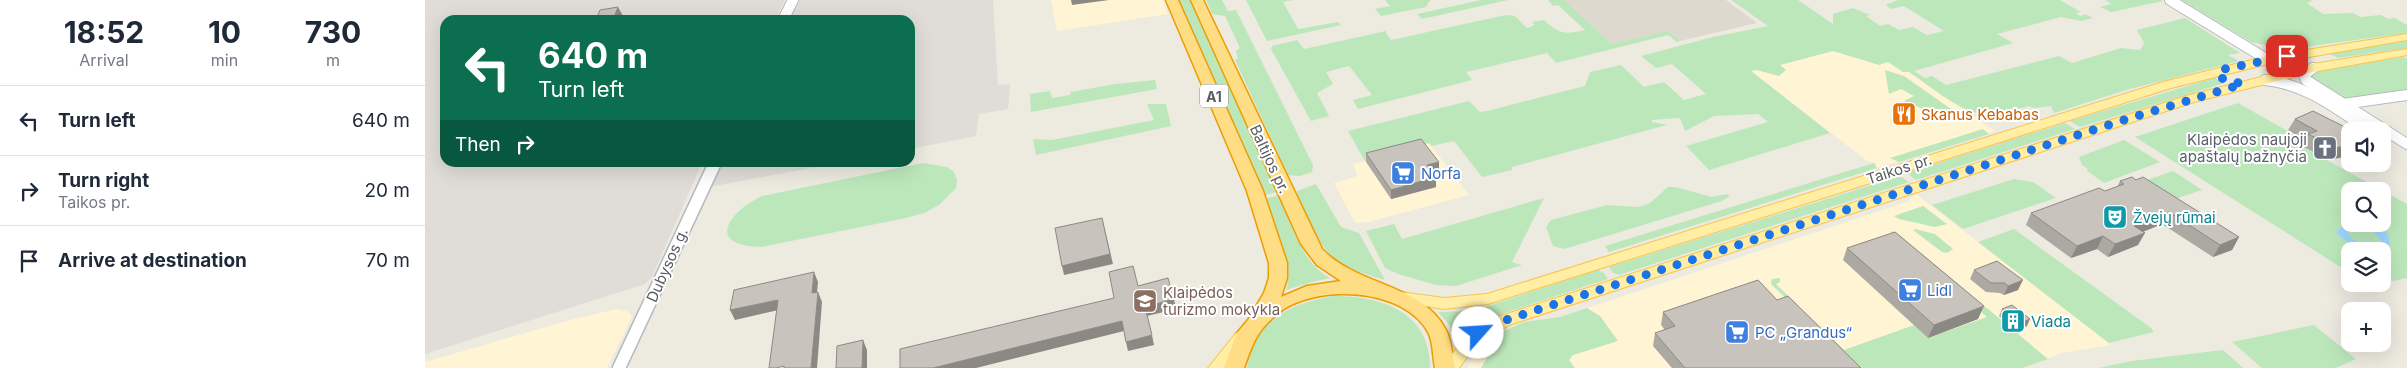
<!DOCTYPE html>
<meta charset="utf-8">
<style>
body{margin:0;font-family:Inter,sans-serif;background:#f6f6f7;color:#1f2937;height:100vh;display:flex;flex-direction:column;font-size:19px;white-space:nowrap}
*{box-sizing:border-box;margin:0}
p{font-size:16px;color:#747a83}
.icon{flex:none;width:28px;height:28px;fill:none;stroke:currentColor;stroke-width:2;stroke-linecap:round;stroke-linejoin:round}
.map{position:relative;flex:1;overflow:hidden}
.drawer{display:flex;flex-direction:column;background:#fff;width:425px}
.drawer>*{flex:none}
.top-card{position:absolute;left:15px;top:15px;width:475px;height:152px;border-radius:15px;box-shadow:0 5px 20px #0002;background:#0b6e4f;color:#fff;overflow:hidden}
.tools{position:absolute;left:1916px;top:122px;display:grid;gap:10px}
.tools a{display:grid;place-items:center;width:50px;height:50px;border-radius:10px;background:#fff;box-shadow:0 5px 20px #0002;font-size:25px}
.pin{position:absolute;display:grid;place-items:center;width:42px;height:42px;color:#fff;margin:-21px;border-radius:10px;box-shadow:0 2px 8px #0006}
.me{position:absolute;width:55px;margin:-28px;rotate:64deg;stroke-linejoin:round;filter:drop-shadow(0 0 4px #0008)}
.turn{display:flex;align-items:center;gap:18px;height:105px;padding:0 15px;font-size:22px}
.turn .icon{width:65px;height:65px;stroke-width:2.5}
.turn b{display:block;font-size:35px;line-height:42px}
.then{display:flex;align-items:center;height:48px;padding:0 15px;background:#0003;gap:10px;font-size:19px}
.eta{display:flex;justify-content:space-evenly;align-items:center;height:85px;text-align:center}
.eta b{font-size:30px;font-weight:700;line-height:35px}
ul{padding:0;list-style:none}
li{display:flex;align-items:center;gap:15px;height:70px;padding:0 15px;border-top:1px solid #e0e1e3}
li div{flex:1}
li b{display:block;font-size:19px}
li em{font-style:normal}
main{display:flex;flex:1;min-height:0}
.map>svg:first-child{display:block}
</style>
<main>
<section class="drawer">
<div class="eta">
<div><b>18:52</b><p>Arrival</p></div>
<div><b>10</b><p>min</p></div>
<div><b>730</b><p>m</p></div>
</div>
<ul>
<li><svg class="icon" aria-label="left" viewBox="0 0 24 24"><path d="M17 20v-9H6M10 6l-5 5 5 5"/></svg><div><b>Turn left</b></div><em>640 m</em></li>
<li><svg class="icon" aria-label="right" viewBox="0 0 24 24"><path d="M7 20v-9h11M14 6l5 5-5 5"/></svg><div><b>Turn right</b><p>Taikos pr.</p></div><em>20 m</em></li>
<li><svg class="icon" aria-label="arrive" viewBox="0 0 24 24"><path d="M6 21V4h12l-3 4 3 4H6"/></svg><div><b>Arrive at destination</b></div><em>70 m</em></li>
</ul>
</section>
<div class="map">
<svg width="1982" height="368" viewBox="0 0 1982 368">
<rect width="100%" height="100%" fill="#edeae0"/>
<g fill="#fff4d3">
<path d="M626,0H738L743,14L632,31Z"/>
<path d="M1408,51L1463,62L1478,72H1484L1570,131L1452,168L1450,163L1441,160L1326,71L1332,70L1354,76L1355,65Z"/>
<path d="M1004,143L1044,195L944,222L930,223L909,183L930,177L932,174L928,164Z"/>
<path d="M1491,194L1686,345L1637,353L1597,368H1042L1053,347L1066,337L1099,322L1135,317L1482,202Z"/>
<path d="M192,309L204,312L207,317L182,368H0V362L149,319Z"/>
</g>
<g fill="#e0ddd8">
<path d="M0,0H360L350,20H20V162L277,163L227,277L220,284L0,354Z"/>
<path d="M373,0H568L573,85L585,84L583,109L554,114L551,136L485,149V20H364Z"/>
<path d="M296,163H413L284,187Z"/>
</g>
<path fill="#ddd9cf" d="M1139,0H1301L1332,23L1255,41L1243,31L1187,44Z"/>
<g fill="#bce7bb" fill-rule="evenodd">
<path d="M752,0H766L852,192L835,196Z"/>
<path d="M781,0H797L803,11L811,10L888,165L887,172L875,176L863,175L810,60L813,59L811,51L815,48L800,16L787,14Z"/>
<path d="M821,0H868L858,2L873,29L913,22L916,25L842,41Z"/>
<path d="M960,0H1005L1001,7L956,16L950,9L965,6Z"/>
<path d="M1056,0H1083L997,19L992,14Z"/>
<path d="M1123,0H1139L1187,44L1243,31L1255,41L1252,42L1243,35L1131,63L1122,53L1041,72L1047,80L933,109L928,100L947,95L924,66L901,72L908,84L892,93L904,116L886,121L846,49L847,46L872,40L879,49L961,31V33L966,40L1081,15L1090,16L1102,28L1110,25L1107,22L1119,20C1134,34 1140,35 1160,30L1133,5L1128,6Z"/>
<path d="M1306,0H1373L1408,24V14L1428,8L1445,15L1441,16L1455,26L1463,24L1474,30L1488,27L1502,35L1519,31L1479,6L1466,9L1462,6V4L1473,0H1635L1656,12L1651,13L1655,16L1661,14L1668,18L1656,21L1636,17L1572,34L1588,43L1489,71L1500,78L1507,76L1521,85L1634,56L1647,63L1696,48L1715,50L1719,43L1712,30L1760,18L1815,53L1803,55L1814,61L1701,90L1629,113L1626,106L1609,108L1604,106L1592,109L1596,113C1547,125 1522,98 1484,72H1478L1463,62L1454,65L1408,51L1355,65L1361,70L1354,76L1332,70L1326,71L1405,133L1284,170L1261,146L1343,122L1333,114L1289,116L1260,131L1255,118L1227,120V122L1242,125L1087,167V170L1057,177L1029,141L1006,146L1004,143L940,161L923,131L1044,101L1055,112L1062,111L1160,86L1165,72L1196,65L1219,87L1239,82L1259,100L1281,94L1247,64L1231,68L1216,56L1288,37L1343,26Z"/>
<path d="M1680,0H1736L1738,1L1686,12L1675,7L1686,4Z"/>
<path d="M1757,0H1885L1887,1L1882,3L1898,14L1928,13L1935,17L1956,15L1963,19L1969,18L1982,25V33L1843,52L1840,45L1826,42Z"/>
<path d="M1982,41V48L1913,58L1903,53Z"/>
<path d="M1977,57L1982,58V93L1924,101L1902,87L1897,88L1884,77L1891,72Z"/>
<path d="M1460,70L1479,76L1526,109H1498L1479,101L1489,96L1476,89L1464,94Z"/>
<path d="M1789,78L1800,83L1655,127L1645,121Z"/>
<path d="M730,80L732,89L606,112L605,94L625,91L627,98L645,95L646,92L690,84Z"/>
<path d="M1813,103L1884,143L1876,146L1982,204V278L1958,283V251H1925V273L1710,137ZM1925,191H1958V224H1925Z"/>
<path d="M722,104H741L746,126L611,155L608,139L627,140L729,120Z"/>
<path d="M1640,123L1650,129L1491,180L1482,173Z"/>
<path d="M1558,129L1564,134L1474,162L1465,158Z"/>
<path d="M1699,140L1735,162L1679,183L1661,170L1663,169L1657,165L1654,157Z"/>
<path d="M498,163L522,167L529,172L532,180L531,188L514,205L499,213L481,218L336,247C280,246 303,212 337,196Z"/>
<path d="M1449,163L1452,168L1184,252L1180,246Z"/>
<path d="M1748,171L1777,190L1738,203L1711,184Z"/>
<path d="M1475,176L1484,182L1194,275L1188,273L1184,267Z"/>
<path d="M1589,179L1608,182L1631,198L1538,229L1507,205Z"/>
<path d="M891,184L916,227L934,233L960,280C917,267 903,263 884,220C879,211 874,201 872,191Z"/>
<path d="M1243,187H1250L1287,197L1302,194L1305,196L1297,201L1139,249L1128,246L1121,227L1126,220L1182,205L1214,207L1225,203Z"/>
<path d="M854,195C866,224 876,262 905,278L887,282L861,290C871,261 848,226 836,200Z"/>
<path d="M1119,198L1087,262L1097,265L1031,286L1011,285L973,274L960,268L941,231L969,224L977,239Z"/>
<path d="M1498,206L1522,224L1510,227L1474,219L1469,216Z"/>
<path d="M1490,229L1510,234L1528,249L1522,253L1517,252L1488,230Z"/>
<path d="M1589,229L1726,328L1729,332L1684,343L1553,242Z"/>
<path d="M1466,231L1472,233L1623,359L1597,368H1432L1346,284L1347,279L1355,278V282L1351,284L1419,350L1489,325L1503,338L1562,317L1467,237Z"/>
<path d="M1173,270L1179,273L1183,279L1058,320L1031,338L1027,328L1013,312L1048,311Z"/>
<path d="M909,296C957,296 1005,312 1005,368H822C829,320 866,303 909,296Z"/>
<path d="M1162,308L1175,316L1193,341L1148,355L1144,360L1150,368H1056L1064,354L1053,347L1066,337L1099,322L1135,317Z"/>
<path d="M1889,325L1931,359L1911,368H1837L1807,342Z"/>
<path d="M1798,350L1818,368H1673L1707,361Z"/>
</g>
<path fill="#9ed8ff" fill-rule="evenodd" d="M1923,222L1958,229L1962,233L1965,244C1946,254 1925,248 1911,232ZM1930,227L1949,232L1956,241C1945,246 1930,244 1923,234L1926,229Z"/>
<g fill="none" stroke-linecap="round" stroke-linejoin="round">
<defs>
<g id="minor-far1">
<path d="M1745,0L1843,60"/>
<path d="M358,20L368,0"/>
<path d="M1888,68L1879,75L1881,80L1982,144"/>
<path d="M1840,80C1880,84 1909,107 1941,128"/>
<path d="M1918,104L1982,95"/>
<path d="M289,164L290,162"/>
</g>
<path id="minor" d="M194,368L290,163"/>
<g id="major">
<path d="M1982,34V40L1843,64L1746,88L1063,304L1019,309L975,302L969,301L967,297L969,293L975,292L1019,298L1062,294L1738,82L1843,56Z"/>
<path d="M1982,49V55L1888,72L1769,102L1084,325L1052,344L1034,368H1017L1041,335L1072,317L1761,96L1888,64Z"/>
<path d="M817,331L823,333L825,337L801,368H783L811,333Z"/>
</g>
<path id="highway" d="M741,0H753L838,191L862,263V278L856,297L882,286L916,281L892,265L876,244L766,0H778L897,249C932,286 998,284 1021,330C1027,341 1027,356 1030,368H1010C1008,358 1008,343 1004,334C981,287 889,283 852,314C831,332 828,343 819,368H799L812,333L823,320L839,293L844,278V263L822,191Z"/>
</defs>
<use href="#minor-far1" stroke="#b6b9be" stroke-width="12"/>
<use href="#minor" stroke="#b6b9be" stroke-width="15"/>
<use href="#major" stroke="#f8c44e" stroke-width="2"/>
<use href="#highway" stroke="#ed9d00" stroke-width="3"/>
<use href="#minor-far1" stroke="#fff" stroke-width="10"/>
<use href="#minor" stroke="#fff" stroke-width="12"/>
<use href="#major" fill="#ffeea3" fill-rule="evenodd"/>
<use href="#highway" fill="#ffdd85" fill-rule="evenodd"/>
</g>
<g fill="#aca9a3">
<path d="M1870,119L1922,128L1920,131L1925,134L1903,160L1875,145L1879,140L1863,130Z"/>
<path d="M941,153L1014,172L1008,173L1011,177V187L966,199L941,162Z"/>
<path d="M1695,181L1814,237L1807,250L1788,257L1737,224L1718,232L1713,245L1683,257L1672,249L1646,258L1601,225L1606,213L1680,191L1692,187Z"/>
<path d="M1422,248L1553,319L1503,338L1418,260Z"/>
<path d="M1572,261L1593,290L1579,295L1575,293L1561,292L1545,279L1549,270Z"/>
<path d="M1352,300L1436,368H1247L1228,346L1230,333L1240,330L1236,325L1238,312Z"/>
<path d="M1577,309L1602,326L1592,330L1574,316Z"/>
</g>
<g fill="#8c8984">
<path d="M646,0H684L647,5Z"/>
<path d="M193,7L198,16L196,20H188Z"/>
<path d="M1925,145V156L1903,160L1910,148Z"/>
<path d="M1014,162V172L1002,175V165Z"/>
<path d="M1011,177V187L966,199V190Z"/>
<path d="M1744,212L1737,224L1702,238L1709,226Z"/>
<path d="M677,218L688,264L639,275L637,266Z"/>
<path d="M1720,233L1713,245L1683,257L1690,244Z"/>
<path d="M1678,236L1672,249L1646,258L1652,246Z"/>
<path d="M1814,237L1807,250L1788,257L1795,245Z"/>
<path d="M389,272L393,282L391,303L387,293Z"/>
<path d="M1598,280L1593,290L1579,295L1583,286Z"/>
<path d="M393,292L397,302L392,368H386Z"/>
<path d="M749,299L751,309L722,316L720,307Z"/>
<path d="M353,300L358,309L310,320L305,310Z"/>
<path d="M1559,306L1553,319L1503,338L1509,325Z"/>
<path d="M1605,319L1602,326L1592,330L1595,323Z"/>
<path d="M697,321L699,331L551,368H508Z"/>
<path d="M727,335L729,345L703,351L701,342Z"/>
<path d="M438,340L442,350V368H437Z"/>
</g>
<g fill="#c8c4bd" stroke="#8c8984">
<path d="M193,7L188,20H171L175,10Z"/>
<path d="M1888,111L1922,128L1917,130L1925,134V145L1910,148L1883,134L1892,131L1870,119Z"/>
<path d="M996,139L1014,162L1002,165L1011,177L966,190L941,153Z"/>
<path d="M1707,177L1711,180L1718,177L1814,237L1795,245L1744,212L1709,226L1720,233L1690,244L1678,236L1652,246L1606,213L1674,188L1680,191L1699,184L1695,181Z"/>
<path d="M677,218L685,254L637,266L630,228Z"/>
<path d="M1470,232L1559,306L1509,325L1422,248Z"/>
<path d="M1572,261L1598,280L1583,286L1580,283H1566L1549,270Z"/>
<path d="M708,266L713,286L743,278L749,299L720,307L727,335L701,342L697,321L508,368H475V349L689,298L684,272Z"/>
<path d="M389,272L387,293L393,292L386,368H359V366L351,368H344L353,300L305,310L309,290Z"/>
<path d="M1333,280L1352,300L1363,296L1436,368H1260L1230,333L1250,326L1238,312Z"/>
<path d="M1587,305L1605,319L1595,323L1577,309Z"/>
<path d="M438,340L437,368H411L412,346Z"/>
</g>
<g fill="none" stroke-linecap="round" stroke-linejoin="round">
<path stroke="#1a73e8" stroke-width="9" stroke-dasharray="0 16.2" d="M1053,333L1078,321L1702,119L1818,84L1798,79L1793,73L1795,70L1862,56"/>
</g>
<defs>
<symbol id="restaurant-square" viewBox="-11 -11 22 22"><rect x="-9" y="-9" width="18" height="18" rx="4" fill="#e8710a" stroke="#fff"/><path d="M-5-6h1v4h1v-4h1v4h1v-4h1v5L-1.5 .5V6h-2V.5L-5-1ZM5-6V6H3V1.5H1.5Q1.5-4 5-6Z" fill="#fff"/></symbol>
<symbol id="church-square" viewBox="-11 -11 22 22"><rect x="-9" y="-9" width="18" height="18" rx="4" fill="#6b7280" stroke="#fff"/><path d="M-1.2-6h2.4v3.5h3.3v2.4h-3.3V6h-2.4V-.1h-3.3v-2.4h3.3Z" fill="#fff"/></symbol>
<symbol id="supermarket-square" viewBox="-11 -11 22 22"><rect x="-9" y="-9" width="18" height="18" rx="4" fill="#3f7fe0" stroke="#fff"/><path d="M-6-5.5h2.5l.6 2H6L4.5 2H-2.5L-4.4-4H-6ZM-1.5 3.2a1.3 1.3 0 1 0 .1 0ZM3 3.2a1.3 1.3 0 1 0 .1 0Z" fill="#fff"/></symbol>
<symbol id="theatre-square" viewBox="-11 -11 22 22"><rect x="-9" y="-9" width="18" height="18" rx="4" fill="#0f9aa8" stroke="#fff"/><path d="M-5-5.5Q0-4 5-5.5V0Q5 5 0 6Q-5 5-5 0ZM-3.3-2.5H-1v1.5H-3.3ZM1-2.5H3.3v1.5H1ZM-2.8 1Q0 5.5 2.8 1Z" fill="#fff"/></symbol>
<symbol id="school-square" viewBox="-11 -11 22 22"><rect x="-9" y="-9" width="18" height="18" rx="4" fill="#8d6e63" stroke="#fff"/><path d="M0-5L7-2L0 1L-7-2ZM-4 1L0 2.5L4 1V4Q0 6-4 4Z" fill="#fff"/></symbol>
<symbol id="building-square" viewBox="-11 -11 22 22"><rect x="-9" y="-9" width="18" height="18" rx="4" fill="#0f9aa8" stroke="#fff"/><path d="M-4-6H4V6H1V3H-1V6H-4ZM-2.5-4.3h1.7v1.8h-1.7ZM.8-4.3h1.7v1.8H.8ZM-2.5-1h1.7V.8h-1.7ZM.8-1h1.7V.8H.8Z" fill="#fff"/></symbol>
</defs>
<g fill-rule="evenodd">
<use href="#restaurant-square" x="1465" y="100" width="28" height="28"/>
<use href="#church-square" x="1886" y="134" width="28" height="28"/>
<use href="#supermarket-square" x="964" y="159" width="28" height="28"/>
<use href="#theatre-square" x="1676" y="203" width="28" height="28"/>
<use href="#supermarket-square" x="1471" y="276" width="28" height="28"/>
<use href="#school-square" x="706" y="287" width="28" height="28"/>
<use href="#building-square" x="1574" y="307" width="28" height="28"/>
<use href="#supermarket-square" x="1298" y="318" width="28" height="28"/>
</g>
<g text-anchor="middle" dominant-baseline="central" stroke-width="4" stroke-linejoin="round" paint-order="stroke">
<rect fill="#fff" stroke="#8b8e91" stroke-width="1" x="775" y="84.5" width="28" height="23" rx="4"/>
<g font-size="14" font-weight="bold" fill="#595d62">
<text x="789" y="96">A1</text>
</g>
<g font-size="15" fill="#c56008" stroke="#fff" text-anchor="start">
<text x="1496" y="114">Skanus Kebabas</text>
</g>
<g font-size="15" fill="#5b616d" stroke="#fff" text-anchor="end">
<text x="1882" y="139">Klaipėdos naujoji<tspan x="1882" dy="17">apaštalų bažnyčia</tspan></text>
</g>
<g font-size="15" fill="#595d62" stroke="#fff">
<text transform="translate(845 159) rotate(65)">Baltijos pr.</text>
<text transform="translate(1474 169) rotate(-18)">Taikos pr.</text>
<text transform="translate(242 265) rotate(-66)">Dubysos g.</text>
</g>
<g font-size="15" fill="#366cbe" stroke="#fff" text-anchor="start">
<text x="996" y="173">Norfa</text>
<text x="1502" y="290">Lidl</text>
<text x="1330" y="332">PC „Grandus“</text>
</g>
<g font-size="15" fill="#0d838f" stroke="#fff" text-anchor="start">
<text x="1708" y="217">Žvejų rūmai</text>
<text x="1606" y="321">Viada</text>
</g>
<g font-size="15" fill="#785e54" stroke="#fff" text-anchor="start">
<text x="738" y="292">Klaipėdos<tspan x="738" dy="17">turizmo mokykla</tspan></text>
</g>
</g>
</svg>
<div class="tools">
<a><svg class="icon" aria-label="sound" viewBox="0 0 24 24"><path d="M4 9h4l5-4v14l-5-4H4zM17 9q2 3 0 6"/></svg></a>
<a><svg class="icon" aria-label="search" viewBox="0 0 24 24"><circle cx="10" cy="10" r="6"/><path d="M15 15l6 6"/></svg></a>
<a><svg class="icon" aria-label="layers" viewBox="0 0 24 24"><path d="M12 4l9 5-9 5-9-5zM3 14l9 5 9-5"/></svg></a>
<a>+</a>
</div>
<div class="pin" style="left:1862px;top:56px;background:#d93025"><svg class="icon" aria-label="arrive" viewBox="0 0 24 24"><path d="M6 21V4h12l-3 4 3 4H6"/></svg></div>
<svg class="me" style="left:1053px;top:333px" viewBox="-20 -20 40 40"><circle r="19" fill="#fff"/><path d="M0-13L10 11 0 6-10 11z" fill="#1a73e8"/></svg>
<div class="top-card">
<div class="turn"><svg class="icon" aria-label="left" viewBox="0 0 24 24"><path d="M17 20v-9H6M10 6l-5 5 5 5"/></svg><div><b>640 m</b>Turn left</div></div>
<div class="then">Then<svg class="icon" aria-label="right" viewBox="0 0 24 24"><path d="M7 20v-9h11M14 6l5 5-5 5"/></svg></div>
</div>
</div>
</main>
